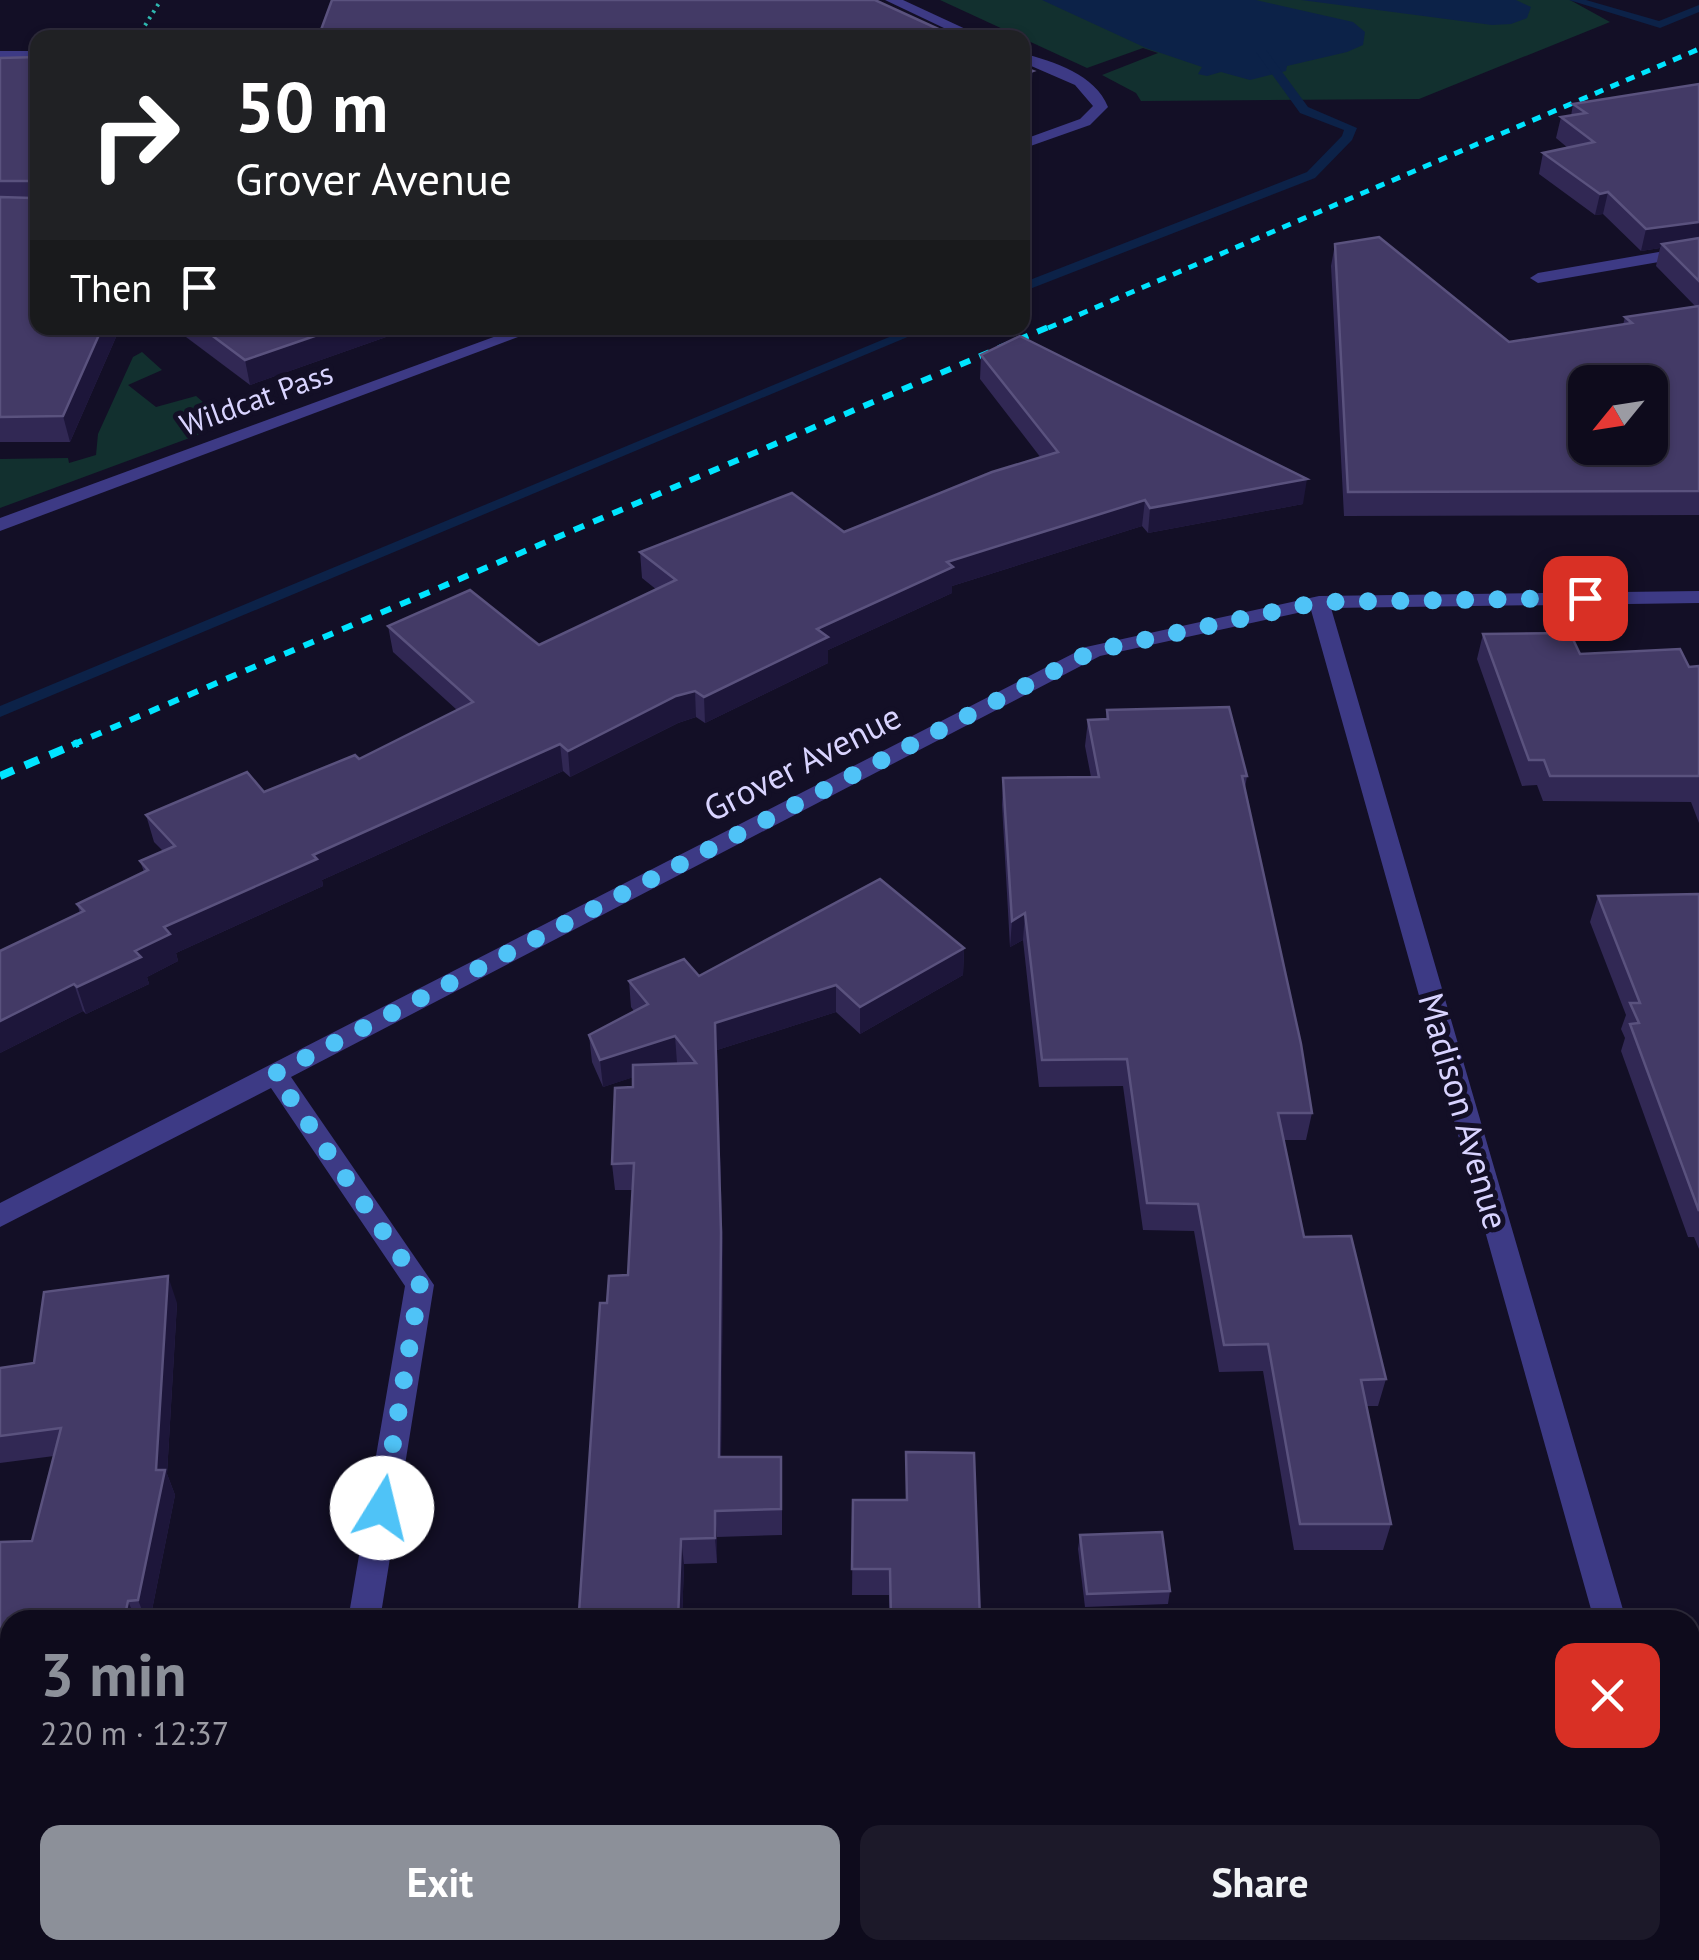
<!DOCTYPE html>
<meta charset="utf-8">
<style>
body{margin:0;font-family:"PT Sans",sans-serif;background:#1c1929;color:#f1f3f6;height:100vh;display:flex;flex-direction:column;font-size:38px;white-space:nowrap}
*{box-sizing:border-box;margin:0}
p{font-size:32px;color:#9b9ba3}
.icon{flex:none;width:55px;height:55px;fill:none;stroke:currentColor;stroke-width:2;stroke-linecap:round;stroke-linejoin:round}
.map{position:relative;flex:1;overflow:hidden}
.sheet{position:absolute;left:0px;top:1610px;width:1700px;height:350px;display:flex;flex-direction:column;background:#0e0b1c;border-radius:30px 30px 0 0;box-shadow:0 2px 8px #0004,0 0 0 2px #2e2b3b}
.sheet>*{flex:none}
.top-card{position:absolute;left:30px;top:30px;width:1000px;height:305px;border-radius:20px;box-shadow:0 2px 8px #0004,0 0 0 2px #2e2b3b;background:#202124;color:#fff;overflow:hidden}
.needle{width:65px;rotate:240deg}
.tools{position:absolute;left:1568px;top:365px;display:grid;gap:20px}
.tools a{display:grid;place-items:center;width:100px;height:100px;border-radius:20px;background:#0e0b1c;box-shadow:0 2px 8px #0004,0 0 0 2px #2e2b3b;font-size:50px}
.pin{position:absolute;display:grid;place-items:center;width:85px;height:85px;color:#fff;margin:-42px;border-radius:20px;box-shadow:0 5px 15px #0006}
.me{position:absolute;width:110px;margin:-55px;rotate:9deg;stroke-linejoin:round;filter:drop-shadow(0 0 8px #0008)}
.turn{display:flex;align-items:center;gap:35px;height:210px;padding:0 40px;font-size:45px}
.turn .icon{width:130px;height:130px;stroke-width:2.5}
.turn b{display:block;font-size:70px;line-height:85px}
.then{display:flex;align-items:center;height:95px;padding:0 40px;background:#0003;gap:20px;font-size:38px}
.round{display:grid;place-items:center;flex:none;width:105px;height:105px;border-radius:20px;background:#1c1929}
.headline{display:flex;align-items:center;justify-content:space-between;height:170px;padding:0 40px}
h1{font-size:60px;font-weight:700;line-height:75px;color:#8c9099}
.action{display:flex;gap:20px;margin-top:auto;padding:20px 40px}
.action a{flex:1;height:115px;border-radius:20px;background:#8c9099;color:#fff;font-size:40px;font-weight:700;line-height:115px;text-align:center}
.action a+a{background:#1c1929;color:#f1f3f6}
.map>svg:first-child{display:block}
</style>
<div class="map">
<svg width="1699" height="1960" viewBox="0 0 1699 1960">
<rect width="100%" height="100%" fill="#130f26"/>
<g fill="#12302f">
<path d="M940,0H1570L1610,22L1419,99L1141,101L1136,93L1102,75L1158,53L1143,48L1087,68Z"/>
<path d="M142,352L162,370L128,385L156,407L196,396L217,414L214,425L203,433L0,508V459L68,458L69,463L96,455L98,434L133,357Z"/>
</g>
<g fill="#0c2248">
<path d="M1042,0H1256L1353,22L1365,32L1363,45L1347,52L1287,66L1286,71L1250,80L1221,72L1207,76L1198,74L1202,67L1146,48Z"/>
<path d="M1301,0H1516L1531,7L1527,18L1511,24L1492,25Z"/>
</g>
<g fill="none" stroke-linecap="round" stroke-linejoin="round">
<g fill="#0c2248" fill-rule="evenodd">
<path d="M1569,0H1586L1659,21L1699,5V12L1660,28Z"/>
<path d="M1258,50H1266L1308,107L1357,128L1352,140L1315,178L1022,292V283L1307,172L1342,136L1344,130L1300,113L1256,52Z"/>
<path d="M911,328H929L0,717V706Z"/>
</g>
<path stroke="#2fb8b0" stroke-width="4" stroke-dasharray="2.5 5" stroke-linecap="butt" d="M137,38L161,0"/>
<g fill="#3d3a85" fill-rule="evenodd">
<path d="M885,0H903L985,38H965Z"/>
<rect x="0" y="51" width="38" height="8"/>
<path d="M1022,53C1054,62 1095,74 1108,107L1090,125L1022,149V140L1080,119L1093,106L1075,85L1022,62Z"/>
<path d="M1699,245V255L1538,283L1530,278L1538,273Z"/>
<path d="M518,328H542L0,531V518Z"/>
<path d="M1699,591V603L1331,608L1626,1620H1594L1311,610L1100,656L291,1077L434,1285L380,1620H348L405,1286L271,1088L0,1227V1203L1086,647L1319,596Z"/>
<path d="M1690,1884L1699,1888V1951L1690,1947Z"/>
<path d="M291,1950H327L325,1960H289Z"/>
</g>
<path stroke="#00e5ff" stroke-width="5" stroke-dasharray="9 8" stroke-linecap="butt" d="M1048,328L1699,49"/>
<path stroke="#00e5ff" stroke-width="6" stroke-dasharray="11 10" stroke-linecap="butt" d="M72,745L1053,325"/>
<path stroke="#00e5ff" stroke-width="8" stroke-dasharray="15 12" stroke-linecap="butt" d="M0,776L78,743"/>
</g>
<g fill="#312854">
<path d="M38,57V328H120L70,442H0V58Z"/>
<path d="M1699,84V515L1344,516L1331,266L1335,244L1509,342L1623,325L1625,317L1696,307L1656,266L1660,248L1641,251L1603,214L1595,215L1539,174L1543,153L1568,148L1556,138L1561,117L1571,116L1573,104Z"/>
<path d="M174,328H402L403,331L250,385Z"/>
<path d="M981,355L1303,504L1148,533L1142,526L952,586V593L828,650V663L705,723L696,717L678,723L570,777L563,771L322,880L323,886L176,953L178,961L147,977L149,984L86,1014L83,1011L0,1053L80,913L77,904L144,872L140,861L163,851L154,842L146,815L264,792L359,759L457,710L393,652L388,626L539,645L657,590L642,578L640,552L844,532L1041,458L980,379Z"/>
<path d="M1483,634L1580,654L1689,667L1699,666V823L1691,802L1543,801L1537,785L1522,786L1477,659Z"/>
<path d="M1107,710L1247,776L1245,788L1312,1113L1306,1140H1284L1304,1237L1386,1379L1378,1406H1366L1391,1524L1383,1550H1294L1263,1371L1219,1372L1194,1231L1143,1230L1123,1086L1039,1087L1023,940L1010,947L1002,805L1003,778L1091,777L1085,746L1088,720L1106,719Z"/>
<path d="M1699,894V1249L1694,1237H1688L1621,1051L1625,1038L1621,1029L1626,1015L1590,922L1598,896Z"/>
<path d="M964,948L963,975L860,1034L836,1012L717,1050L723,1259L721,1457L782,1483V1535L717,1537V1563L684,1564L682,1620H564L579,1612L607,1303L628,1275L632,1190H615L612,1164L633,1087V1077L603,1087L592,1062L589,1035L634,1011L631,1007L629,981L699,976Z"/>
<path d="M177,1303L167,1474L175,1495L150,1620H10V1857L0,1858V1542L32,1541L54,1456L0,1463V1368L34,1363Z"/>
<path d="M906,1452L980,1620H890L889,1595H852L853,1500H906Z"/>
<path d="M1080,1535L1170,1591L1168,1604L1085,1607L1078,1549Z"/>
<path d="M1345,1950H1506L1509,1960H1337L1339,1954H1345Z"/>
</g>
<g fill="#1d163a">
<path d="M1033,71L1031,94L1022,97V75Z"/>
<path d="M1608,192L1603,214L1595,215L1600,194Z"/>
<path d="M1699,222V242L1662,244L1660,248L1641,251L1646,229Z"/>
<path d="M102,328H120L70,442L63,416Z"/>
<path d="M338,328H402L403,331L250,385L245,360Z"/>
<path d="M1307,479L1303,504L1148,533L1150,508Z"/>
<path d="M1145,500L1142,526L952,586V593L828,650V663L705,723L704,697L817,629L947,562Z"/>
<path d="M695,691L696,717L678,723L570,777L568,751L676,696Z"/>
<path d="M560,744L563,771L322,880L323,886L176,953L178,961L147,977L149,984L86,1014L77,987L135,951L164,927L313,855Z"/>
<path d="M1025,913L1023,940L1010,947L1012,921Z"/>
<path d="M964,948L963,975L860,1034V1007Z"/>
<path d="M74,984L83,1011L0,1053V1021Z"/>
<path d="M836,985V1012L717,1050L723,1259L721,1483L719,1457L715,1023Z"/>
<path d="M675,1036L677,1063L603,1087L600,1060Z"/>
<path d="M168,1276L177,1303L167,1474L175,1495L150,1620H146L138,1600L156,1470Z"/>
<path d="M715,1511L717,1537V1563L715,1538Z"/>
<path d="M681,1539L684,1564L682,1620H678Z"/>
<path d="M128,1601L136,1620H124Z"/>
<path d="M50,1950H68L69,1953L67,1960H48Z"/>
</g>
<g fill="#433a66" stroke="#5a527e" stroke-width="2.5" fill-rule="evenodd">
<path d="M332,0H875L958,38H318Z"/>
<path d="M38,57V328H102L63,416L0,417V197L32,198L36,184L32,181H0V58Z"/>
<path d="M1022,67L1033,71L1022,75Z"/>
<path d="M1699,84V222L1646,229L1608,192L1600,194L1543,153L1594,142L1561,117L1586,113L1573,104Z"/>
<path d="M1379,237L1509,342L1632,323L1625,317L1699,306V491L1348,492L1335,244ZM1585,382H1650V448H1585Z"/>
<path d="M1699,238V281L1662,244Z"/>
<path d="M202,328H338L245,360Z"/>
<path d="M1020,336L1307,479L1150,508L1145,500L947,562L953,567L817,629L828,637L704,697L695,691L676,696L568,751L560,744L313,855L317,859L164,927L170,934L135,951L141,957L77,987L74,984L0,1021V951L84,911L77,904L148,870L140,861L175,846L146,815L247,772L264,792L355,755L359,759L473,702L388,626L470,590L539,645L676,580L640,552L792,493L844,532L992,472L1058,452L981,355Z"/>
<path d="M1570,633L1580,654L1680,649L1689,667L1699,666V776H1550L1544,760H1529L1483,634Z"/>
<path d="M1229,707L1247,776H1242L1301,1044L1312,1113H1278L1304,1237L1351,1236L1386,1379L1361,1380L1391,1524H1300L1268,1344L1224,1345L1198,1204L1147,1203L1127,1059L1042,1060L1025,913L1012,921L1003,778L1099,777L1088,720L1108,719L1107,710Z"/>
<path d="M880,879L964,948L860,1007L836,985L715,1023L721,1232L719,1457H781V1509L715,1511V1538L681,1539L678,1620H564L565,1612H579L600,1303H607L609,1276L628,1275L634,1163L612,1164L615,1088L633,1087V1065L696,1063L675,1036L600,1060L589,1035L648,1004L629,981L684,959L699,976Z"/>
<path d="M1699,894V1211L1630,1024L1639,1023L1630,1003H1640L1598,896Z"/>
<path d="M168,1276L156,1470H165L138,1600L128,1601L124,1620H10V1833H0V1542L32,1541L61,1428L0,1436V1368L34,1363L44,1292Z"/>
<path d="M906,1452L974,1453L980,1620H891L890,1569H852L853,1500H907Z"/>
<path d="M1162,1532L1170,1591L1087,1594L1080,1535Z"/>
<path d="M0,1931H10V1950H50L48,1960H0Z"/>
<rect x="555" y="1950" width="123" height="10"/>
<path d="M1358,1950H1506L1509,1960H1340L1339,1954L1359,1955Z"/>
</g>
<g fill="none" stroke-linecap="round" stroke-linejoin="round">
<path stroke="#4fc3f7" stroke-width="18" stroke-dasharray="0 32.4" d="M382,1508L420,1285L274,1074L1093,651L1319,602L1585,598"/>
</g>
<g text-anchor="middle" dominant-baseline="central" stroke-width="10" stroke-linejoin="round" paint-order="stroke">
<g font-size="30" fill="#d9d4ff" stroke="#130f26">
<text transform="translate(256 398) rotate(-20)">Wildcat Pass</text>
</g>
<g font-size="35" fill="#d9d4ff" stroke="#130f26">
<text transform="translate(802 762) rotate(-27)">Grover Avenue</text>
<text transform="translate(1464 1111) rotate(74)">Madison Avenue</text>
</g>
</g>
</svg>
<div class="tools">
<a><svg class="needle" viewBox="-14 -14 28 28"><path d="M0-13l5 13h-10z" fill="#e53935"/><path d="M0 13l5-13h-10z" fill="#9b9ba3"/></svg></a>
</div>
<div class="pin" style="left:1585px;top:598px;background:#d93025"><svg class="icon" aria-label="arrive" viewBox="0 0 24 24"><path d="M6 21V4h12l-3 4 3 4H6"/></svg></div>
<svg class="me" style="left:382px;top:1508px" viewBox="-20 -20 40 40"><circle r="19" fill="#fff"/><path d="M0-13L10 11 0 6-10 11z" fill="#4fc3f7"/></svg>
<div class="top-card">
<div class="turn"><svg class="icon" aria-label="right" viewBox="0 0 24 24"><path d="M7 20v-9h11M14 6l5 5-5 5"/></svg><div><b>50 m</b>Grover Avenue</div></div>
<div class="then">Then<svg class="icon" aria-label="arrive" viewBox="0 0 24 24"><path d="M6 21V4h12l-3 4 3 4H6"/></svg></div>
</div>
<section class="sheet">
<div class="headline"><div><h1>3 min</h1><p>220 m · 12:37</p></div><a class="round" style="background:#d93025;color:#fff"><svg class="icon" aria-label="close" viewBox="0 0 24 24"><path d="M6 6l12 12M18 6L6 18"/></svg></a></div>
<div class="action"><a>Exit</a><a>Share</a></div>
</section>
</div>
